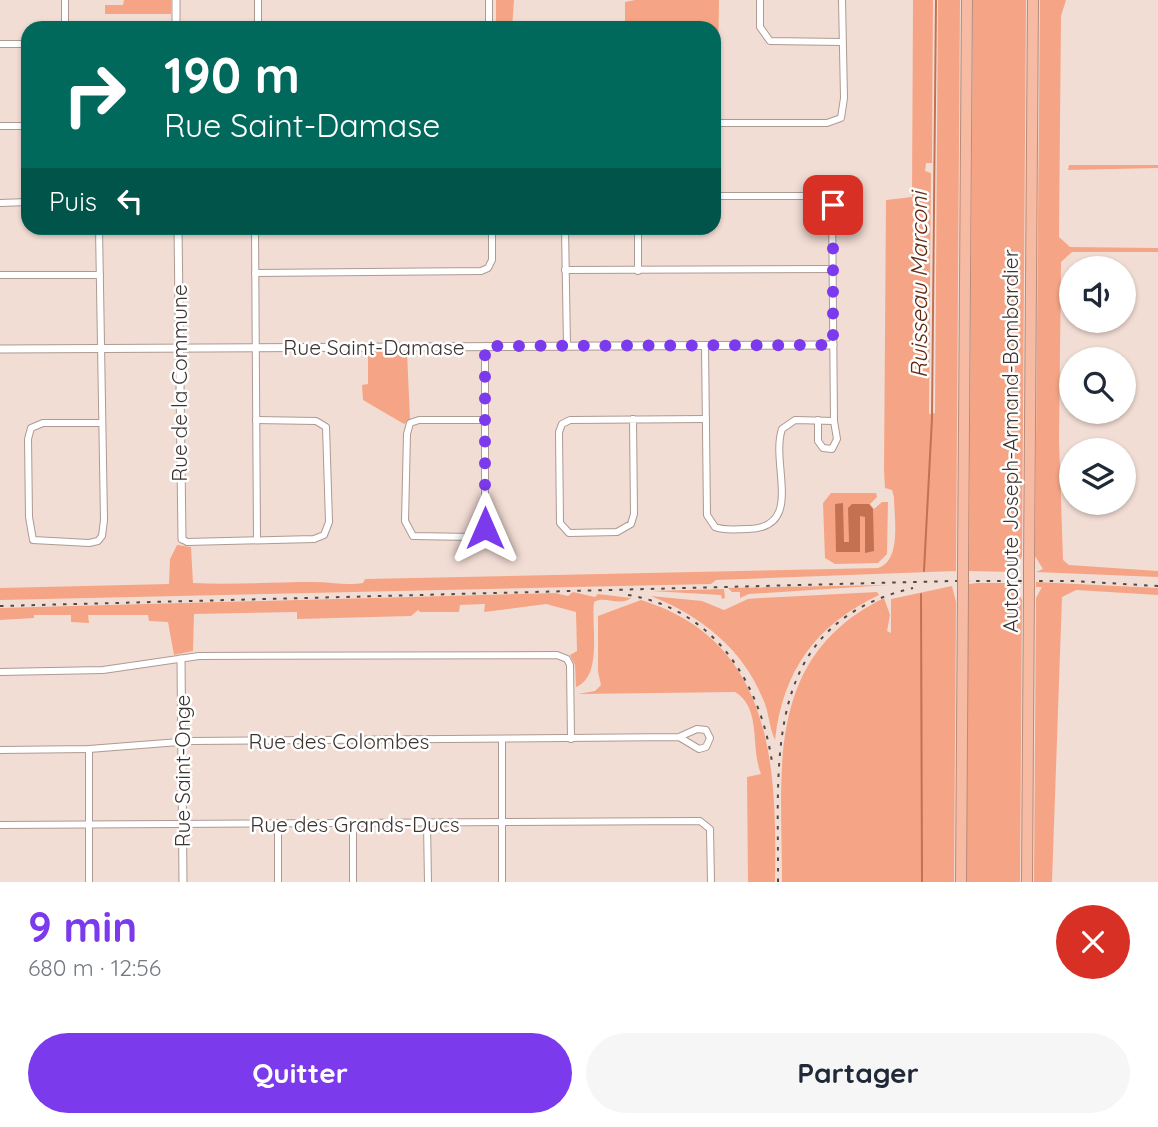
<!DOCTYPE html>
<html lang="fr">
<meta charset="utf-8">
<style>
body{margin:0;font-family:Quicksand,sans-serif;background:#f6f6f7;color:#1f2937;height:100vh;display:flex;flex-direction:column;font-size:26px;white-space:nowrap}
*{box-sizing:border-box;margin:0}
p{font-size:23px;color:#747a83}
.icon{flex:none;width:38px;height:38px;fill:none;stroke:currentColor;stroke-width:2;stroke-linecap:round;stroke-linejoin:round}
.map{position:relative;height:882px;overflow:hidden}
.details{display:flex;flex-direction:column;background:#fff;flex:1}
.details>*{flex:none}
.guide{position:absolute;left:21px;top:21px;width:700px;height:214px;border-radius:21px;box-shadow:0 2px 5px #0004;background:#00695c;color:#fff;overflow:hidden}
.buttons{position:absolute;left:1059px;top:256px;display:grid;gap:14px}
.buttons a{display:grid;place-items:center;width:77px;height:77px;border-radius:50%;background:#fff;box-shadow:0 2px 5px #0004;font-size:35px}
.pin{position:absolute;display:grid;place-items:center;width:60px;height:60px;color:#fff;margin:-30px;border-radius:14px;box-shadow:0 4px 10px #0006}
.me{position:absolute;width:77px;margin:-38px;rotate:0deg;stroke-linejoin:round;filter:drop-shadow(0 0 5px #0008)}
.turn{display:flex;align-items:center;gap:24px;height:147px;padding:0 28px;font-size:32px}
.turn .icon{width:91px;height:91px;stroke-width:2.5}
.turn b{display:block;font-size:49px;line-height:60px}
.then{display:flex;align-items:center;height:66px;padding:0 28px;background:#0003;gap:14px;font-size:26px}
.round{display:grid;place-items:center;flex:none;width:74px;height:74px;border-radius:37px;background:#f6f6f7}
.summary{display:flex;align-items:center;justify-content:space-between;height:119px;padding:0 28px}
h1{font-size:42px;font-weight:700;line-height:52px;color:#7c3aed}
.cta{display:flex;gap:14px;margin-top:auto;padding:14px 28px}
.cta a{flex:1;height:80px;border-radius:42px;background:#7c3aed;color:#fff;font-size:28px;font-weight:700;line-height:80px;text-align:center}
.cta a+a{background:#f6f6f7;color:#1f2937}
.map>svg:first-child{display:block}
</style>
<div class="map">
<svg width="1158" height="882" viewBox="0 0 1158 882">
<rect width="100%" height="100%" fill="#f2ddd5"/>
<g fill="#f5a585">
<path d="M124,0H171V14H105V5H123Z"/>
<path d="M496,0H514L512,28H496Z"/>
<path d="M635,0H719L718,69L714,71V28H625V2Z"/>
<path d="M913,0H933L932,163H926L925,171L931,173L929,414L935,413L938,0H960L956,571L716,580L711,584L0,600V588L169,584L170,559L177,545L191,547L193,583C232,585 273,582 314,582C331,582 346,586 363,583L365,579L878,568C902,561 894,517 894,497L892,490L885,488L884,470L886,200L912,197Z"/>
<path d="M973,0H1026L1022,556L1014,572L969,571Z"/>
<path d="M1040,0H1066L1061,16L1059,237L1070,247L1158,248V252H1072L1061,262L1059,440L1063,560L1069,565L1158,571V577L1036,572L1043,569L1035,556Z"/>
<path d="M1069,165H1158V168L1068,170Z"/>
<path d="M368,352H407L410,419L404,424L363,400L362,385L368,384Z"/>
<path d="M831,493H876L877,497L870,504L874,509L882,502H888L887,554L878,563L835,564L825,558L823,503Z"/>
<path d="M1036,582L1158,588V595L1076,590L1062,597L1052,882H1034L1036,598L1042,587H1036Z"/>
<path d="M977,583H1022L1016,586L1022,600L1020,882H967V602L969,584Z"/>
<path d="M889,585L749,594L740,598V592H732L728,588Z"/>
<path d="M952,586L956,602L954,882H782C782,769 764,657 884,598L890,615L887,631L891,633V599Z"/>
<path d="M724,589L725,598L722,599L721,595L651,591Z"/>
<path d="M573,592L595,597L598,594L631,598C619,607 605,595 594,602C591,626 603,676 576,687L575,665L570,655L577,651L576,612L546,604L484,612L485,604L460,605L459,612H420L418,610L411,616L297,619V612L194,614L193,651L174,655L168,622L149,621L148,615H88L89,623L71,622V615H34V618L0,620V608L555,593L568,596Z"/>
<path d="M877,592L879,595C816,625 783,670 775,740C769,727 769,712 763,699C742,648 701,616 651,596L702,601L724,610L748,599L760,598Z"/>
<path d="M641,600C773,641 777,765 775,882H748L747,777L761,774C750,747 762,708 735,692L578,694L595,691L601,685L598,672V616Z"/>
</g>
<path fill="#c37150" d="M843,503L844,542H849L848,508L852,504H869L873,509L874,551L865,553V517L860,516V552H836L835,504Z"/>
<g fill="none" stroke-linecap="round" stroke-linejoin="round">
<g stroke="#c37150" stroke-width="2">
<path d="M924,571L932,418L936,0"/>
<path d="M921,594L922,882"/>
</g>
<defs>
<g id="minor">
<path d="M65,0V28"/>
<path d="M258,0V28"/>
<path d="M489,0V28"/>
<path d="M760,0V27L770,41L842,42"/>
<path d="M0,44H28"/>
<path d="M714,123H827L841,118L844,98L842,0"/>
<path d="M0,126H28"/>
<path d="M714,196H822L832,203L834,421L837,439L832,449L823,448L818,441V420"/>
<path d="M0,203L28,202"/>
<path d="M99,228C100,325 102,422 104,520L102,536L98,541L89,543L33,540L29,517L28,439L31,428L43,423H102"/>
<path d="M255,228L257,540"/>
<path d="M565,228L567,346"/>
<path d="M638,228V271"/>
<path d="M565,270L833,269"/>
<path d="M255,273L481,271L488,268L492,260V228"/>
<path d="M0,275H100"/>
<path d="M705,345L707,515L715,527C725,531 737,529 748,529C805,528 770,464 782,429L795,420L834,421"/>
<path d="M485,346V528L480,535L473,537L413,536L405,521L407,434L410,423L419,420H485"/>
<path d="M633,419L634,514L631,524L617,532L569,533L560,523L559,432L562,424L570,420L706,419"/>
<path d="M182,539L187,542L314,539L324,535L329,522L326,427L316,421L256,420"/>
<path d="M0,672L103,670L199,656L557,655L567,659L570,665L571,739"/>
<path d="M502,740V882"/>
<path d="M89,749V882"/>
<path d="M0,750L89,749L192,741L679,737L697,729L706,730L710,738L706,747L699,749L679,737"/>
<path d="M427,824L428,882"/>
<path d="M0,825L700,821L710,829L711,882"/>
<path d="M278,825V882"/>
<path d="M353,882V824"/>
</g>
<g id="tertiary">
<path d="M176,0V28"/>
<path d="M178,228L182,539"/>
<path d="M0,349L833,345"/>
<path d="M181,659L183,882"/>
</g>
<g id="motorway">
<path d="M1029,565L1033,0"/>
<path d="M963,567L967,0"/>
<path d="M961,882L963,589"/>
<path d="M1027,882L1029,590"/>
</g>
</defs>
<use href="#minor" stroke="#ae9a93" stroke-width="8"/>
<use href="#tertiary" stroke="#ae9a93" stroke-width="9"/>
<use href="#motorway" stroke="#b68b7a" stroke-width="12"/>
<use href="#minor" stroke="#fff" stroke-width="6"/>
<use href="#tertiary" stroke="#fff" stroke-width="7"/>
<use href="#motorway" stroke="#f7baa2" stroke-width="10"/>
<g stroke="#514844" stroke-width="2" stroke-dasharray="3.5 7" stroke-linecap="butt">
<path d="M628,595C714,609 760,682 772,762"/>
<path d="M0,606L952,581H1073L1158,586"/>
<path d="M778,882C779,761 760,624 913,588"/>
</g>
<defs>
<g id="motorway-bridge">
<path d="M963,589V567"/>
<path d="M1029,590V565"/>
</g>
</defs>
<use href="#motorway-bridge" stroke="#b68b7a" stroke-width="12" stroke-linecap="butt"/>
<use href="#motorway-bridge" stroke="#f7baa2" stroke-width="10"/>
</g>
<g fill="none" stroke-linecap="round" stroke-linejoin="round">
<path stroke="#7c3aed" stroke-width="12" stroke-dasharray="0 21.6" d="M485,528V346L833,345V205"/>
</g>
<g text-anchor="middle" dominant-baseline="central" stroke-width="5" stroke-linejoin="round" paint-order="stroke">
<g font-size="21" fill="#3c3431" stroke="#fff">
<text x="374" y="347">Rue Saint-Damase</text>
<text transform="translate(179 383) rotate(-90)">Rue de la Commune</text>
<text transform="translate(1010 441) rotate(-90)">Autoroute Joseph-Armand-Bombardier</text>
<text x="339" y="741">Rue des Colombes</text>
<text transform="translate(182 771) rotate(-90)">Rue Saint-Onge</text>
<text x="355" y="824">Rue des Grands-Ducs</text>
</g>
<g font-size="23" font-style="italic" fill="#612b14" stroke="#fff">
<text transform="translate(918 285) rotate(-90)">Ruisseau Marconi</text>
</g>
</g>
</svg>
<div class="buttons">
<a><svg class="icon" aria-label="sound" viewBox="0 0 24 24"><path d="M4 9h4l5-4v14l-5-4H4zM17 9q2 3 0 6"/></svg></a>
<a><svg class="icon" aria-label="search" viewBox="0 0 24 24"><circle cx="10" cy="10" r="6"/><path d="M15 15l6 6"/></svg></a>
<a><svg class="icon" aria-label="layers" viewBox="0 0 24 24"><path d="M12 4l9 5-9 5-9-5zM3 14l9 5 9-5"/></svg></a>
</div>
<div class="pin" style="left:833px;top:205px;background:#d93025"><svg class="icon" aria-label="arrive" viewBox="0 0 24 24"><path d="M6 21V4h12l-3 4 3 4H6"/></svg></div>
<svg class="me" style="left:485px;top:528px" viewBox="-20 -20 40 40"><path d="M0-17L14 15 0 8-14 15z" fill="#7c3aed" stroke="#fff" stroke-width="4"/></svg>
<div class="guide">
<div class="turn"><svg class="icon" aria-label="right" viewBox="0 0 24 24"><path d="M7 20v-9h11M14 6l5 5-5 5"/></svg><div><b>190 m</b>Rue Saint-Damase</div></div>
<div class="then">Puis<svg class="icon" aria-label="left" viewBox="0 0 24 24"><path d="M17 20v-9H6M10 6l-5 5 5 5"/></svg></div>
</div>
</div>
<section class="details">
<div class="summary"><div><h1>9 min</h1><p>680 m · 12:56</p></div><a class="round" style="background:#d93025;color:#fff"><svg class="icon" aria-label="close" viewBox="0 0 24 24"><path d="M6 6l12 12M18 6L6 18"/></svg></a></div>
<div class="cta"><a>Quitter</a><a>Partager</a></div>
</section>
